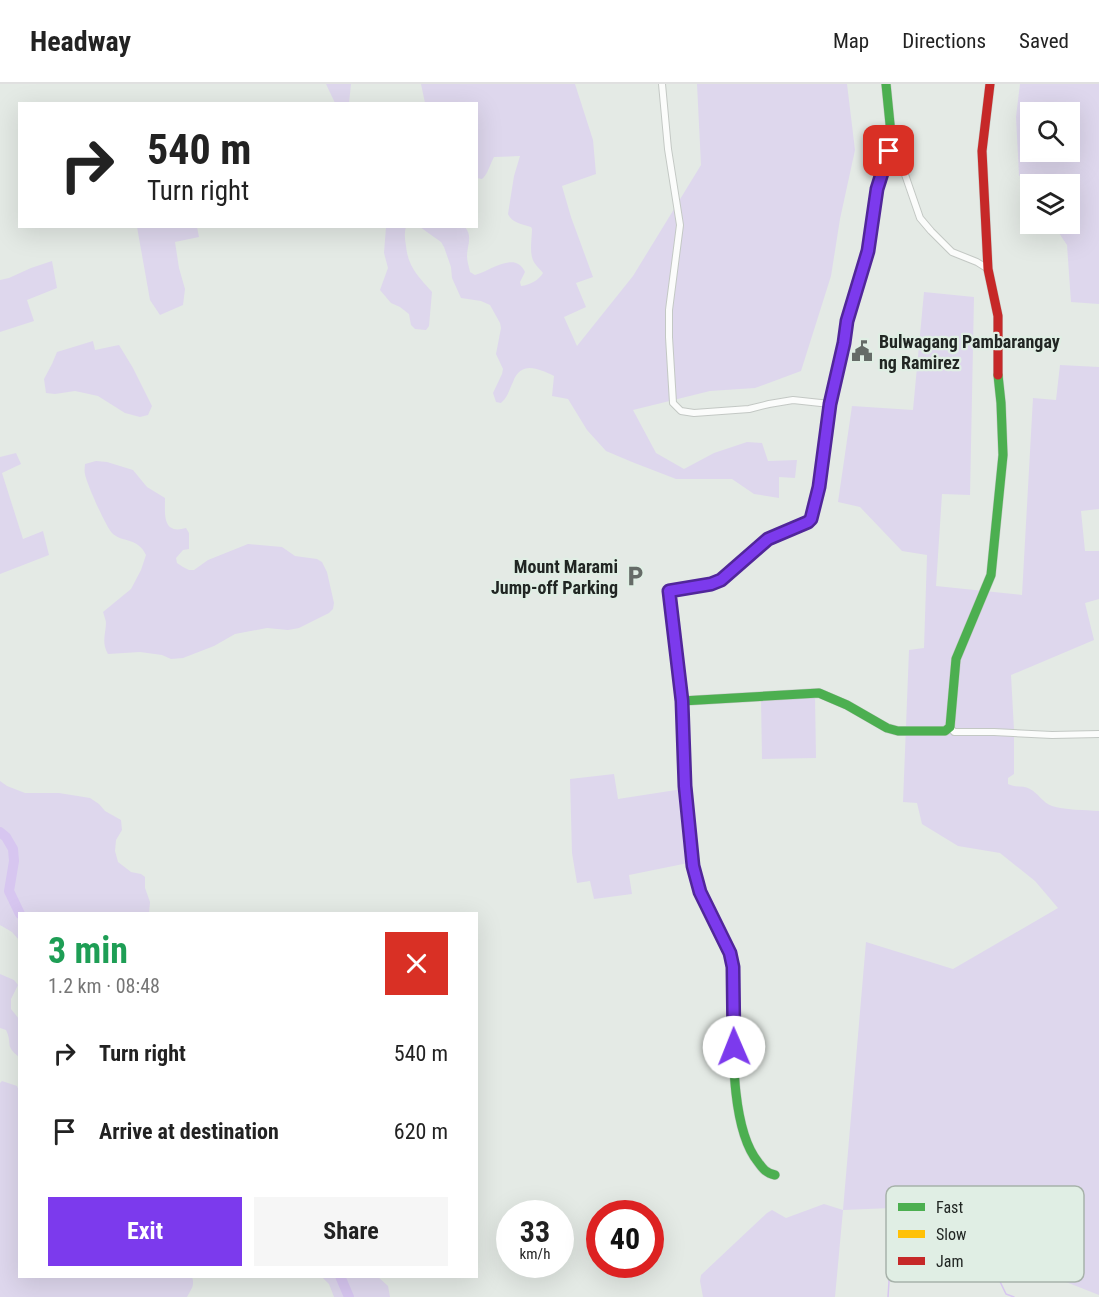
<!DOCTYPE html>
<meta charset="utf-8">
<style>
body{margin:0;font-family:"Roboto Condensed",sans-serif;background:#f6f6f6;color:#222;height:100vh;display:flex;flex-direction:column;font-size:22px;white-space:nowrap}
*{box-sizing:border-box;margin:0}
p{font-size:20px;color:#767676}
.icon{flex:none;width:33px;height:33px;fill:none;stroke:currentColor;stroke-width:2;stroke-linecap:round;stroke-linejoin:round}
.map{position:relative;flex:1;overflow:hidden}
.drawer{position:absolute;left:18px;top:828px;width:460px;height:366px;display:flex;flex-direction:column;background:#fff;border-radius:0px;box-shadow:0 6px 24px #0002}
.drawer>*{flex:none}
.hud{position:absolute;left:18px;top:18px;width:460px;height:126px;border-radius:0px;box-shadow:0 6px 24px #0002;background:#fff;color:#222;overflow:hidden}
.buttons{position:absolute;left:1020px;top:18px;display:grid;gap:12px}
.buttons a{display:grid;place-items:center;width:60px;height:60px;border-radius:0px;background:#fff;box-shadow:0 6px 24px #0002;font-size:30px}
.speed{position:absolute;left:496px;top:1116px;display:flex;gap:12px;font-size:30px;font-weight:700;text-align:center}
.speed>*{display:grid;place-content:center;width:78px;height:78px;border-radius:50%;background:#fff;box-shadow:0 6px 24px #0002;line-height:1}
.speed small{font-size:15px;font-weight:400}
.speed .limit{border:9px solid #d22;background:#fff;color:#111}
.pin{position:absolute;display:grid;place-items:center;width:51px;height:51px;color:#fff;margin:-26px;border-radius:12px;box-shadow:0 3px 9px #0006}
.me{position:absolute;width:66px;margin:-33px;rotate:359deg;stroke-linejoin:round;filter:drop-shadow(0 0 4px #0008)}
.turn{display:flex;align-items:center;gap:21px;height:126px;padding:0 30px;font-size:27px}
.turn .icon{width:78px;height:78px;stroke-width:2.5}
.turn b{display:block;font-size:42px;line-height:51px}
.round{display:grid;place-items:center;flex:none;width:63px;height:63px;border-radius:0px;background:#f6f6f6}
.overview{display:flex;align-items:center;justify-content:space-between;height:102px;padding:0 30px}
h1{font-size:36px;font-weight:700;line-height:45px;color:#1e9e55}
.cta{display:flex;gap:12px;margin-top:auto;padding:12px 30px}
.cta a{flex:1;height:69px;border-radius:0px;background:#7c3aed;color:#fff;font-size:24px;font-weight:700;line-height:69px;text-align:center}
.cta a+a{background:#f6f6f6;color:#222}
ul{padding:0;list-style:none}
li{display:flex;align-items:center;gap:18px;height:78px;padding:0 30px}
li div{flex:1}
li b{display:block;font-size:22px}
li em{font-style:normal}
header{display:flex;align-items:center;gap:36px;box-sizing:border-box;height:84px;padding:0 30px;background:#fff;border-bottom:2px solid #e0e0e0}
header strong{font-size:28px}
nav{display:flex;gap:33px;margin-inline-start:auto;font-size:21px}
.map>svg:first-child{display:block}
</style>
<header>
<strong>Headway</strong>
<nav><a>Map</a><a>Directions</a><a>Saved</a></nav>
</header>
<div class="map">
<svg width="1099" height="1213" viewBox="0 0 1099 1213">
<rect width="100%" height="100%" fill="#e4eae5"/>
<g fill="#ded7ed" fill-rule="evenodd">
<path d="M326,0H351L349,19H335Z"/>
<path d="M421,0H575L593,56L596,90L562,102L571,133L593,193L576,199L586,223L564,233L577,262L633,192L701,81L697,0H847L855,66L840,135L831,192L801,287L755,304L710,307L633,326L656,369L684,385L714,369L747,358L762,359L768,377L797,376L795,394L779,393V414L754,410L732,395H676L632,378L606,367L587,346L568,315L552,312L554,292C537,284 521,277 513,298C509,306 508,313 501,319L496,318L493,309L502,290L503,285L496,270L501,244L500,239L490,221L481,217L461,214L452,194L451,183L444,163L441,158L420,143H465C473,152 467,162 467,172C467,177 469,183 470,188L475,191C489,188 515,166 525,188L520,198L521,202C530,201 539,196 543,189C541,186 538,184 536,181C528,172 532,156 532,145L531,143C522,140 512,139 508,130L514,92L520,72L494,73C490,80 488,90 482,95L477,94V20L425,19Z"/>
<path d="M1020,0H1099V220L1071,218L1067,161L1053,140H1070V100H1030V108L1019,91L1016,33ZM1030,28H1070V68H1030Z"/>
<path d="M137,143H197L199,153L175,158L179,184L185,205L183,221L160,231L150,216Z"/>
<path d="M386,143H406C404,149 405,155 406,162C408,183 418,192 432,208L429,242L426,246L415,245L411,241L409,230L400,223L391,219L380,206L388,184L384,169Z"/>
<path d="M52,177L57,204L27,216L34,237L0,248V196L9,194L31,184Z"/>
<path d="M924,208L974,213L970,411L942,410L936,502L1022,511L1033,314L1056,316L1060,281L1099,283V425L1081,427L1085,467H1099V515L1085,519L1094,556L1011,591L1014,646V690L1008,694V700C1015,704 1023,701 1030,705C1038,709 1043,719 1052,722C1063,726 1086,726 1099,727V1211L1038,1187L1007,1149L916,1123L843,1126L835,1213H703L700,1197L701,1191L767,1129L772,1126L786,1134L824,1120L843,1126L866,858L953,885L1058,824L1035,797L1000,769L958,762L922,740L917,719L903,718L909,566L924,564L927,471L902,467L860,423L838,418L852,322L913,326Z"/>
<path d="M93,257L95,266L119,261L133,284L152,322L148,331L140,333L125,329L98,312L75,307L55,310L46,309L44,295L52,280L57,268Z"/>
<path d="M16,369L21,380L2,389L23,455L43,447L49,471L0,490V373Z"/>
<path d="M96,377L107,378L133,386L147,403L165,414C165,430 162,451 186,444L189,449V465L183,466L176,474L177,479L183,483L189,486H194L208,476L248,460L282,463L295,472L317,475L322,478L327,488L334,519L333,525L329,529L299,544L288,546L267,544L235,550L214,562L183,574L171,575L162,571L140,568L108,570C101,558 106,550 106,538C105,534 104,531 103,528L131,505L141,486L146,471C138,453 122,459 112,449C106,443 86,398 85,390C84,386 85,383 85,380Z"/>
<path d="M815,612L816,674L762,675L761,615Z"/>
<path d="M614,690L618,715L689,704L698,777L629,791L632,810L594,815L590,797L577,799L572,769L570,695Z"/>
<path d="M0,697L7,702L25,709H59L90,714L99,720L105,727L121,736L122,746L116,756L115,767L118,778L131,788L141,790L145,793V804L150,818L149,829L20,830L19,856L12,848L0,841Z"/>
<path d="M0,890L14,896L18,901L11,915V925L19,935V973C4,961 13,960 6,946L0,944Z"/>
<path d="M2,997L17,1002L19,1007L20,1192L192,1193C195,1202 191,1205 187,1213H0V999Z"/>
<path d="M322,1193H378L388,1202L390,1213H334L329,1200Z"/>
</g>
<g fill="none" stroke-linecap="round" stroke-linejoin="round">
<path stroke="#d7c6f0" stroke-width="1.5" d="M888,1213L891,1167L902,1150L917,1141L961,1140L981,1158L1006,1210L1014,1213"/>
<g stroke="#d7c6f0" stroke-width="10">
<path d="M0,748L6,753L13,765L14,777L9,807L20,830"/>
<path d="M340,1192L349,1213"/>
</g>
<defs>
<g id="street">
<path d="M662,0L668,65L680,141L669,226V253L673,319L681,327L694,329L749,325L769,320L793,316L830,320"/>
<path d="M892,53L920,134L931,147L952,168L977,178L988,185"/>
<path d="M950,643L954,648H994L1052,651L1099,650"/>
</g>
<g id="fast">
<path d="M853,216L868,167L877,105L889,67L891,50L886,0"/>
<path d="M682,617L819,609L847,621L887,644L898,647H945L950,643L956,575L991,491L1003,371L1001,319L998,291"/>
<path d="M683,632C684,669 685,706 689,742C691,764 693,785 699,805C707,831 728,853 732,881C735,894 733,908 733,922C733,964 731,1045 758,1078C763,1085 766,1089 775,1091"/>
</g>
<path id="slow" d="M771,454L808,438L811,435L819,403L830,320L844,259L847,237L853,216"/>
<g id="jam">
<path d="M990,0L982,67L988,185L998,232V291"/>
<path d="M683,632L682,617L669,507L711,500L721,496L771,454"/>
</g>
</defs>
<use href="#street" stroke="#c3c8c4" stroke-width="8"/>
<use href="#fast" stroke="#c3c8c4" stroke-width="10"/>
<use href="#slow" stroke="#c3c8c4" stroke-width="10"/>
<use href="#jam" stroke="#c3c8c4" stroke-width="10"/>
<use href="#street" stroke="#fbfcfb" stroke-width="6"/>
<use href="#fast" stroke="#4caf50" stroke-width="9"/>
<use href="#slow" stroke="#ffc107" stroke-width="9"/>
<use href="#jam" stroke="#c62828" stroke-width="9"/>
</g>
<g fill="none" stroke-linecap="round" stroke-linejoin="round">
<defs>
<path id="route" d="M734,963L733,883L730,869L700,808L693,782L685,702L682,617L669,507L711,500L721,496L768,455L808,438L811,435L819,403L830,320L844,259L847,237L868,167L877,105L889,67"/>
</defs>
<use href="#route" stroke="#51269a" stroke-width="15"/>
<use href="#route" stroke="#7c3aed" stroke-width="10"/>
</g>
<defs>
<symbol id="civic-bare" viewBox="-9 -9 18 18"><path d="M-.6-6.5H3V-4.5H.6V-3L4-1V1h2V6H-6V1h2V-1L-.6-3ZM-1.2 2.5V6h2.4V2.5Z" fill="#656b67" stroke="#e0eee4" stroke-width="2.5" paint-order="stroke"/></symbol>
<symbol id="parking-bare" viewBox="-9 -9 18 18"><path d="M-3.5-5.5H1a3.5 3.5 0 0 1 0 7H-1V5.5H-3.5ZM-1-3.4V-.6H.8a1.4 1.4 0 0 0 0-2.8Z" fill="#656b67" stroke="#e0eee4" stroke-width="2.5" paint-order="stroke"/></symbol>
</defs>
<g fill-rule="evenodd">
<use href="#civic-bare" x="847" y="252" width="30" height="30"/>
<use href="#parking-bare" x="620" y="477" width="30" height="30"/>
</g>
<g text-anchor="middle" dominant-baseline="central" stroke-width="4.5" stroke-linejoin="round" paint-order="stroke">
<g font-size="18" font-weight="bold" fill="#212623" stroke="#e0eee4" text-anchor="start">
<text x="879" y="257">Bulwagang Pambarangay<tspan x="879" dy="21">ng Ramirez</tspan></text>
<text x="618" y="482" text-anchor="end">Mount Marami<tspan x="618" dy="21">Jump-off Parking</tspan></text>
</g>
</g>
<rect x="886" y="1102" width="198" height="96" rx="9" fill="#e0eee4" stroke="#a7b2aa" stroke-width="1.5"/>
<rect x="898" y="1119" width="27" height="8" fill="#4caf50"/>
<rect x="898" y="1146" width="27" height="8" fill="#ffc107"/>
<rect x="898" y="1173" width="27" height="8" fill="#c62828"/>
<g font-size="16" fill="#212623">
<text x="936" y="1129">Fast</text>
<text x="936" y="1156">Slow</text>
<text x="936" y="1183">Jam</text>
</g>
</svg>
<div class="buttons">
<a><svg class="icon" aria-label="search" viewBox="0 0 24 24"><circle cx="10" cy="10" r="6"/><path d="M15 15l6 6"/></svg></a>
<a><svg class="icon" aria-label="layers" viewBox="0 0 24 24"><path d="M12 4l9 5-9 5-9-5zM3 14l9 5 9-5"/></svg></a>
</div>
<div class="speed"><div>33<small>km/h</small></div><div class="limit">40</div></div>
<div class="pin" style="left:889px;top:67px;background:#d93025"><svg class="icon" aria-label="arrive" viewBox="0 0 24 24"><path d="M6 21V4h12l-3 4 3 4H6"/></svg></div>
<svg class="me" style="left:734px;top:963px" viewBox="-20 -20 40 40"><circle r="19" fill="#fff"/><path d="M0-13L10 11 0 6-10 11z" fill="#7c3aed"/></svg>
<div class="hud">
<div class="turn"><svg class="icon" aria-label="right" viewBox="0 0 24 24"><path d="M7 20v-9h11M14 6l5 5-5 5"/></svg><div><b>540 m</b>Turn right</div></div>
</div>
<section class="drawer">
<div class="overview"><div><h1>3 min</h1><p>1.2 km · 08:48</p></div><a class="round" style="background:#d93025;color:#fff"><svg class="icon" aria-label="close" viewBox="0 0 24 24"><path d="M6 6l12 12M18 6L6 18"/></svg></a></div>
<ul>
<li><svg class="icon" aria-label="right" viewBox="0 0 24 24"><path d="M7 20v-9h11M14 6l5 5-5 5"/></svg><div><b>Turn right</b></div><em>540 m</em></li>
<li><svg class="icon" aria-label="arrive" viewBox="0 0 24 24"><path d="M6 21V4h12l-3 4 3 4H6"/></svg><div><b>Arrive at destination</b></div><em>620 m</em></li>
</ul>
<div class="cta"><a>Exit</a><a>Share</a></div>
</section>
</div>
